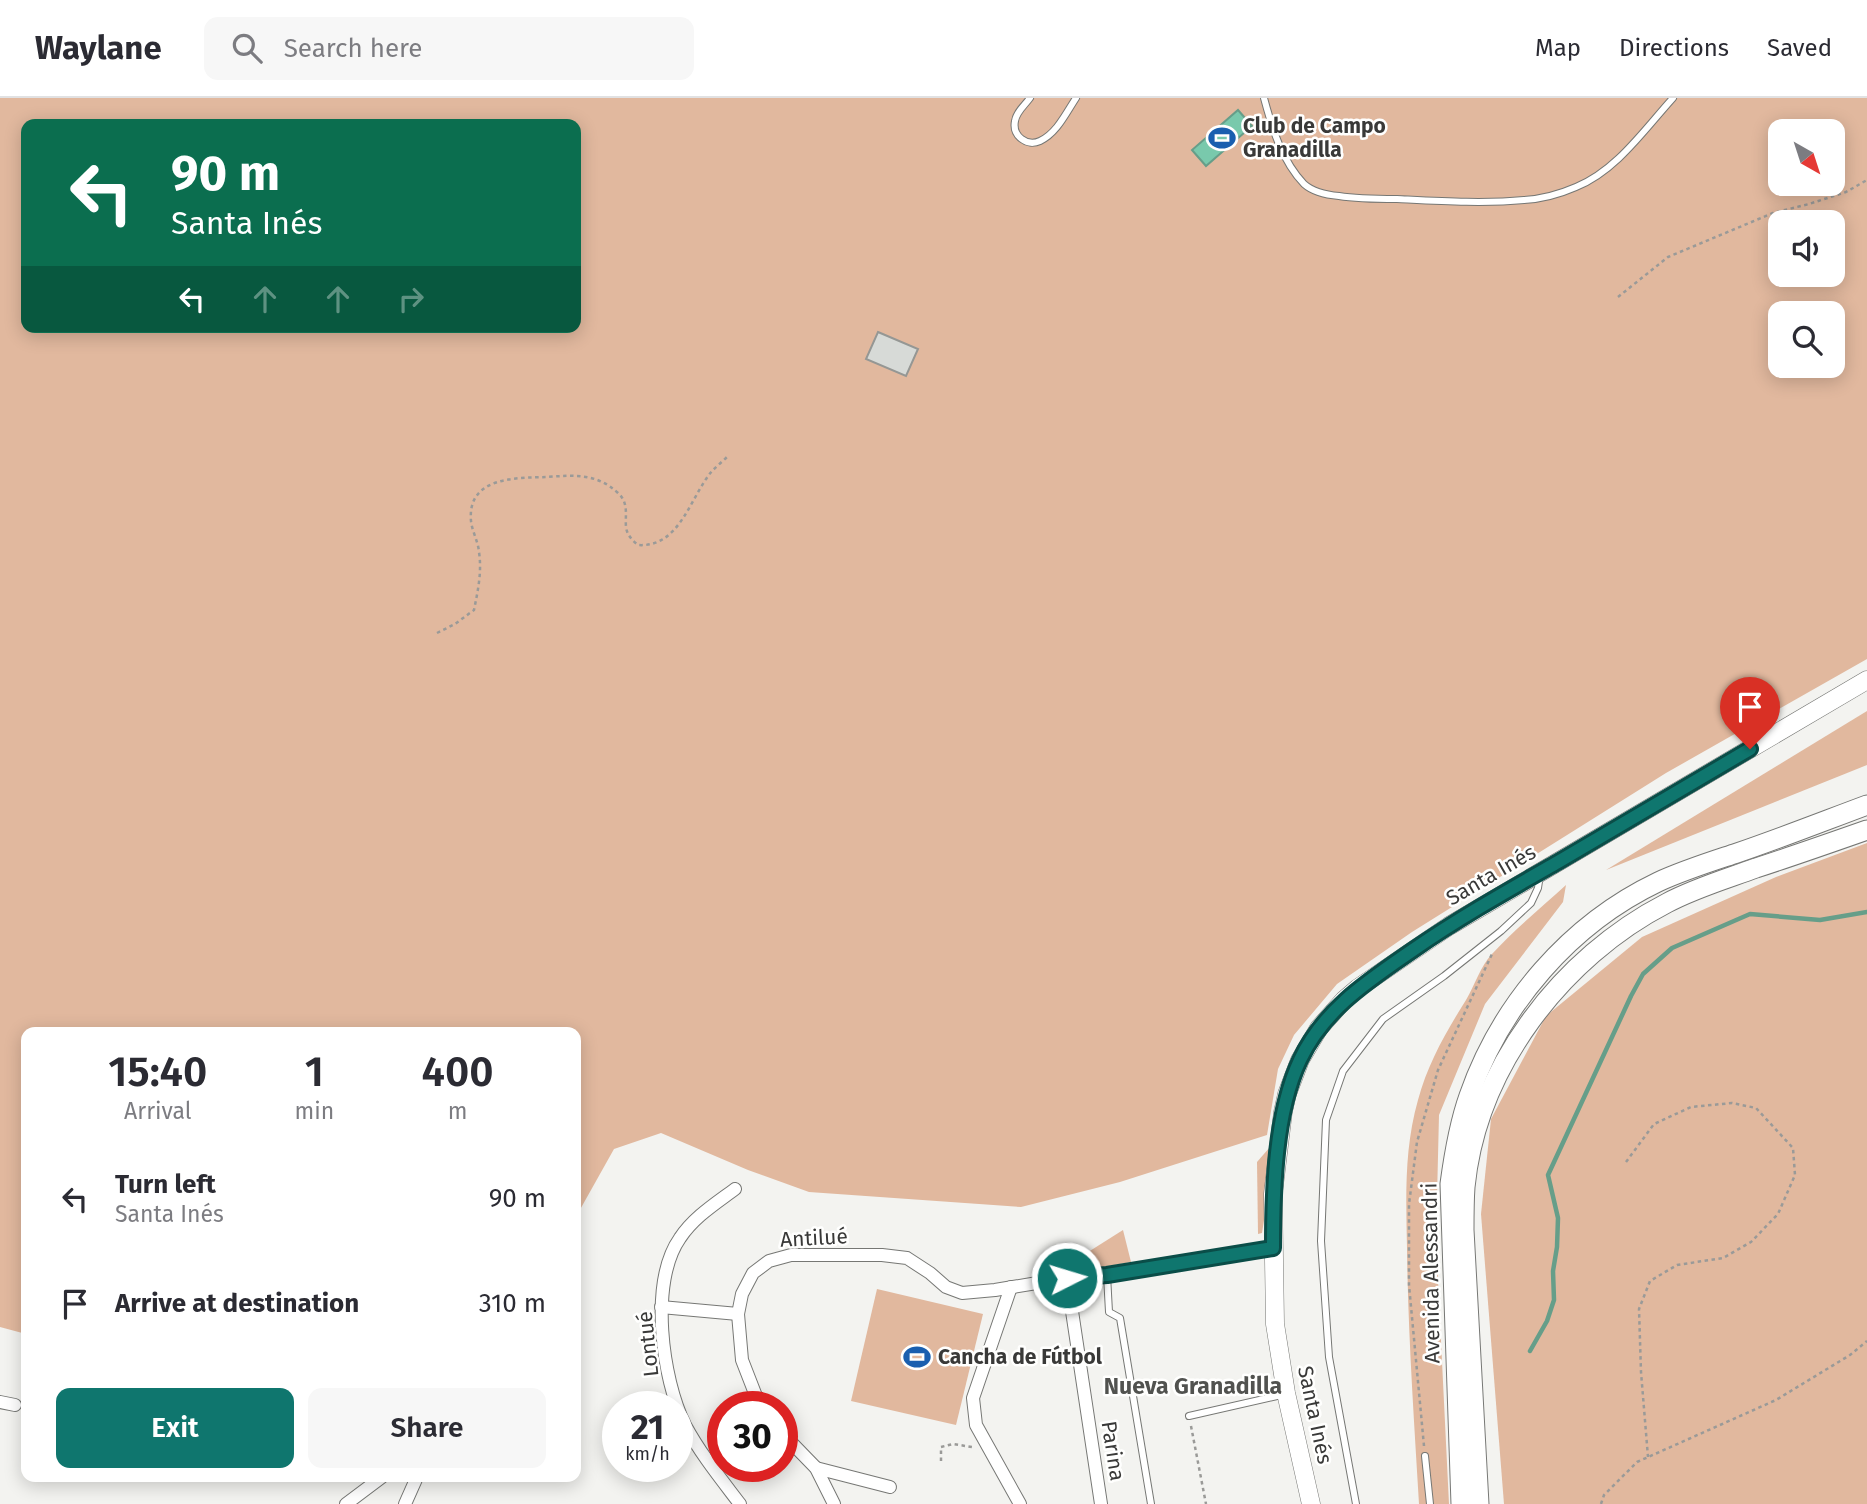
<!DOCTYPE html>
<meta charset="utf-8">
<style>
body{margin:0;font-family:"Fira Sans",sans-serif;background:#f7f7f7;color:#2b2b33;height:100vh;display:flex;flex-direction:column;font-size:26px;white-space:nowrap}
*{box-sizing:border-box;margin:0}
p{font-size:23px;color:#7c7c81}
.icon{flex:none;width:38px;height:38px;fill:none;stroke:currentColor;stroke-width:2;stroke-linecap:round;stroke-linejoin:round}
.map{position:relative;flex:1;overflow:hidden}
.panel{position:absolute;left:21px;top:929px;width:560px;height:455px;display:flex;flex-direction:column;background:#fff;border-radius:14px;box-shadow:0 4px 18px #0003}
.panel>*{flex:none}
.top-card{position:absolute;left:21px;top:21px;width:560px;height:214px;border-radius:14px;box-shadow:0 4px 18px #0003;background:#0b6e4f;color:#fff;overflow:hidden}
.needle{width:46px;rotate:141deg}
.fabs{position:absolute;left:1768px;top:21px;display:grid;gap:14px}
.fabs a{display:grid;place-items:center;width:77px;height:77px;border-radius:14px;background:#fff;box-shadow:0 4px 18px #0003;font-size:35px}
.speed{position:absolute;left:602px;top:1293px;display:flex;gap:14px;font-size:35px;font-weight:700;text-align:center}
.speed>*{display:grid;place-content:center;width:91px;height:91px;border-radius:50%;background:#fff;box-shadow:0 4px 18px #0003;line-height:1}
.speed small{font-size:18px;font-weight:400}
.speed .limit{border:10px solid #d22;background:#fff;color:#111}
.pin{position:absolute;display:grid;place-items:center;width:60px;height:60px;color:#fff;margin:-72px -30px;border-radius:50% 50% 50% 0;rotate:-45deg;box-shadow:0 0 7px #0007}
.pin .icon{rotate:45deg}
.me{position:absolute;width:77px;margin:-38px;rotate:85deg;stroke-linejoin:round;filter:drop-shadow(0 0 5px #0008)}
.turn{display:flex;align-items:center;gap:24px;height:147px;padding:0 35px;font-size:32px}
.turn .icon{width:91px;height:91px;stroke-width:2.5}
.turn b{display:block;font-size:49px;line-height:60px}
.lanes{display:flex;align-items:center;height:66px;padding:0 35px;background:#0003;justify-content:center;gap:35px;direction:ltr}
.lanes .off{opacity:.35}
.eta{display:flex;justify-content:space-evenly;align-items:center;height:119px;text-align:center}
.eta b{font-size:42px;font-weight:600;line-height:49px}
.action{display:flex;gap:14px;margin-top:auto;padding:14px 35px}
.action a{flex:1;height:80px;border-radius:14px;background:#0f766e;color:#fff;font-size:28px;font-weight:600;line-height:80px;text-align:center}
.action a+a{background:#f7f7f7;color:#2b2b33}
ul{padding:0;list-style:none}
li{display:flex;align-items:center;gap:21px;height:105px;padding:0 35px}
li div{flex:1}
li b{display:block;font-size:26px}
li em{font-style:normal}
header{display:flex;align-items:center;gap:42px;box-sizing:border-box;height:98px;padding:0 35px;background:#fff;border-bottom:2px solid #e1e1e2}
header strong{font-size:33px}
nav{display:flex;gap:38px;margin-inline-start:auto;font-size:24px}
.search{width:490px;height:63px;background:#f7f7f7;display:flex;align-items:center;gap:18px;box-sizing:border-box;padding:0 24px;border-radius:14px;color:#7c7c81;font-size:26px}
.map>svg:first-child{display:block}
</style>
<header>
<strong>Waylane</strong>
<div class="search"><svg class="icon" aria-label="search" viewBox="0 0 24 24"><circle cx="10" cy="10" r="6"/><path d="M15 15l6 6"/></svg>Search here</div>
<nav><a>Map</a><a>Directions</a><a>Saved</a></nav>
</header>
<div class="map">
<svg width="1867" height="1406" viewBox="0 0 1867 1406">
<rect width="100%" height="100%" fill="#f3f3f0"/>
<g fill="#e1b89e" fill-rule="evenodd">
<path d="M0,0H1867V561L1666,675L1412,834L1337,886L1294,937L1278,971L1267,1037L1120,1084L1021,1109L809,1094L748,1072L661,1035L614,1051L577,1117L576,1127V934H26V1236L0,1229ZM26,26H576V229H26ZM1780,33H1832V86H1780ZM1780,124H1832V177H1780ZM1780,215H1832V268H1780Z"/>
<path d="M1867,613V667L1606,772Z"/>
<path d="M1867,745V1406H1504L1481,1116L1491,1021L1546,918L1642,839L1776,779Z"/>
<path d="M1566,787L1563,804L1485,906L1439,1017L1436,1141L1449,1406H1419C1414,1321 1408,1236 1407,1150C1406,1100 1404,1051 1418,1002C1428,965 1446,934 1466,902C1475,887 1480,869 1492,856C1515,831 1542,809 1566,787Z"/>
<path d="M1270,1049L1268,1096L1262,1135L1258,1136L1257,1064Z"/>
<path d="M1123,1132L1131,1164L1055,1178V1175Z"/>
<path d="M877,1191L983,1216L956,1327L851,1303Z"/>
</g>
<path fill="#79c9ac" stroke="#669e89" stroke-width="2" d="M1238,12L1252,28L1206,68L1192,52Z"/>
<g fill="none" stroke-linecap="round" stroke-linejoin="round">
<path stroke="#669e89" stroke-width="4.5" d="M1530,1253L1547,1223L1554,1202L1553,1173L1557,1149L1558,1120L1548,1077L1631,898L1643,876L1672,850L1750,816L1820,822L1867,814"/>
</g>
<path fill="#d7dad7" stroke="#959794" stroke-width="2" d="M878,234L918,251L906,278L866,261Z"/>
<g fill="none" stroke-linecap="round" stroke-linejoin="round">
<defs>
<g id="lane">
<path d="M1030,0C1025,7 1016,14 1015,23C1012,38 1027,49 1040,43C1057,35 1066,15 1076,0"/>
<path d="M1264,0C1272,30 1282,63 1304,86C1313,94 1327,97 1339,98C1357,101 1378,101 1397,101C1437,103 1484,106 1524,102C1541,101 1560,96 1576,89C1616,73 1644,32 1673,0"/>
<path d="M1107,1177L1109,1214L1120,1220L1151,1406"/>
<path d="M1189,1318L1286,1296"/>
<path d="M1425,1358L1430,1406"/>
<path d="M1356,1406L1329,1259L1321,1143L1326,1022L1343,973L1383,921L1444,878L1501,833L1531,805L1538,790L1540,777"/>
</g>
<g id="street">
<path d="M735,1091C715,1106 694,1119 680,1140C649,1184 662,1281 685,1327C700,1355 721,1381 740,1406"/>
<path d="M1067,1180L1101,1406"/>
<path d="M1011,1189L973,1300L976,1327L1020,1406"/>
<path d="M661,1209L738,1216"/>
<path d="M0,1304L15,1307"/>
<path d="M763,1309L756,1298L742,1262L738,1216L742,1196L753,1175L769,1163L791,1157H882L907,1160L930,1175L946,1189L962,1195L995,1192L1067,1180L1107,1177L1273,1150"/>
<path d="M782,1335L816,1370L834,1406"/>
<path d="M816,1370L890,1389"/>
<path d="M346,1406L382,1379"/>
<path d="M405,1406L417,1379"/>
</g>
<path id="secondary" d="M1311,1406L1286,1295L1275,1226L1273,1096L1283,1014L1287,996L1300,962L1319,930L1344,902L1358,890L1449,828L1867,582"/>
<g id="primary">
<path d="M1461,1406L1450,1086C1454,1056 1459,1026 1469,998C1501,906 1570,826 1658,784C1684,772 1710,764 1737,755C1781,740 1824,723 1867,707"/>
<path d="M1479,1406L1464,1132C1464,1118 1464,1103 1465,1089C1477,969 1562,859 1667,805C1695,790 1726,781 1756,770C1793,758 1830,745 1867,732"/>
</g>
</defs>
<use href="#lane" stroke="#767774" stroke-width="8"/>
<use href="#street" stroke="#767774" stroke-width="14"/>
<use href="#secondary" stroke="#767774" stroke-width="19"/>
<use href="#primary" stroke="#767774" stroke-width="21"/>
<g stroke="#9a9a98" stroke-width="2.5" stroke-dasharray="3.5 3.5" stroke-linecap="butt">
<path d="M1618,199L1668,159L1773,115L1809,106L1846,94L1867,82"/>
<path d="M437,535L455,526L474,512C478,492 482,474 479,454C478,443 472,433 471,423C467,378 517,380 547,379C574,377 597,375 618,395C629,405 625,417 626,429C627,437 632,442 638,447C680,450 690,399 712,373C717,368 723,363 728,358"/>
<path d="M1626,1064L1654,1026L1691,1009L1732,1005L1756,1010L1793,1050L1795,1077L1778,1116L1751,1144L1723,1160L1677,1167L1650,1183L1639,1211L1641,1274L1648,1359"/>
<path d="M1191,1328L1206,1406"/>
<path d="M1424,1348L1409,1187V1106L1417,1044L1438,972L1492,856"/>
<path d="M941,1363V1349L953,1346L972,1349"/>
<path d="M1601,1406L1604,1397L1637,1364L1776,1302L1850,1257L1867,1243"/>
</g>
<use href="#lane" stroke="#fff" stroke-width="6"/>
<use href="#street" stroke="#fff" stroke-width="12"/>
<use href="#secondary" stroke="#fff" stroke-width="18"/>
<use href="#primary" stroke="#fff" stroke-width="19"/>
</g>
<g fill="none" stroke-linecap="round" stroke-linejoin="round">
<defs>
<path id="route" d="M1067,1180L1107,1177L1273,1150C1273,1091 1275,1015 1300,962C1324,911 1368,883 1413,852C1459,820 1509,792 1558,764C1622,726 1686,688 1750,651"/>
</defs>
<use href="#route" stroke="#0a4d48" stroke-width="18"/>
<use href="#route" stroke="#0f766e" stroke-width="12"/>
</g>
<defs>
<symbol id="stadium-bare" viewBox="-9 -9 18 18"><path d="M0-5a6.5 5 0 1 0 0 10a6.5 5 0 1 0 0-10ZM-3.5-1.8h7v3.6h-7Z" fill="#1a5faf" stroke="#fffffe" stroke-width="2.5" paint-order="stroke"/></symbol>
</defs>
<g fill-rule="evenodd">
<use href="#stadium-bare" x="1203" y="21" width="38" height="38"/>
<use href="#stadium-bare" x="898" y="1240" width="38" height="38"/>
</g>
<g text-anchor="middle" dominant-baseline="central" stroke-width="5" stroke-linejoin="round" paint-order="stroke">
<g font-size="21" font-weight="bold" fill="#393938" stroke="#fffffe" text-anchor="start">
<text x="1243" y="28">Club de Campo<tspan x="1243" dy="24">Granadilla</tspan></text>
<text x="938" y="1259">Cancha de Fútbol</text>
</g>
<g font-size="21" fill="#393938" stroke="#fffffe">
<text transform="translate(1491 777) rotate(-30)">Santa Inés</text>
<text transform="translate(814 1140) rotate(-3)">Antilué</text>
<text transform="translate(1431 1175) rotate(-91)">Avenida Alessandri</text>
<text transform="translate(648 1246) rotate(-96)">Lontué</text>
<text transform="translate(1315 1317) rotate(78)">Santa Inés</text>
<text transform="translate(1113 1353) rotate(81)">Parina</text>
</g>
<g font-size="23" font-weight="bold" fill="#51524f" stroke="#fffffe">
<text x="1193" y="1288">Nueva Granadilla</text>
</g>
</g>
</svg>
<div class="fabs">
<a><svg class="needle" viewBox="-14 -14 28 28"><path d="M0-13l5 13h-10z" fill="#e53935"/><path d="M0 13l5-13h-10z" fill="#7c7c81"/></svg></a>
<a><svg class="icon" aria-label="sound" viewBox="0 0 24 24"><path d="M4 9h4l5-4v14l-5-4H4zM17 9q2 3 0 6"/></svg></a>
<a><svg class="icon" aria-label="search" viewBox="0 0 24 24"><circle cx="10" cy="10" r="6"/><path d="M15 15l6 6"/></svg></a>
</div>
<div class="speed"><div>21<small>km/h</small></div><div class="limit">30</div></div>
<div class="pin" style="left:1750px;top:651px;background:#d93025"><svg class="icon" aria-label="arrive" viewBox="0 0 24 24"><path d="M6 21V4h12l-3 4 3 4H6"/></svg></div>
<svg class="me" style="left:1067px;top:1180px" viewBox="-20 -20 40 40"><circle r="17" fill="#0f766e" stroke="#fff" stroke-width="3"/><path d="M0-11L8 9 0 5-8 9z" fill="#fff"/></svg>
<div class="top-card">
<div class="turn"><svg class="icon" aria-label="left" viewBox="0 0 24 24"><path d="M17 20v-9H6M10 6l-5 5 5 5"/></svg><div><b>90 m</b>Santa Inés</div></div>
<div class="lanes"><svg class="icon" aria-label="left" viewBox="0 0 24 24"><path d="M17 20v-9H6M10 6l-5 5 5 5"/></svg><svg class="icon off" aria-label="ahead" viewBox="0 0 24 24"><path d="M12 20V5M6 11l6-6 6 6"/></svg><svg class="icon off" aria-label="ahead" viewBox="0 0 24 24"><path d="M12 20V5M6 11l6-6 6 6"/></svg><svg class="icon off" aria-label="right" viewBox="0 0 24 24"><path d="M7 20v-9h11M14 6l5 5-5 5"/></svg></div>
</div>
<section class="panel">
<div class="eta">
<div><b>15:40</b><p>Arrival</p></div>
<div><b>1</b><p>min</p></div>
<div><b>400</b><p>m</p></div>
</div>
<ul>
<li><svg class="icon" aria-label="left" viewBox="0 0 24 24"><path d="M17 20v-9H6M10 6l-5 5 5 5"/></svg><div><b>Turn left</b><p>Santa Inés</p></div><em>90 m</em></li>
<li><svg class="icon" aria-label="arrive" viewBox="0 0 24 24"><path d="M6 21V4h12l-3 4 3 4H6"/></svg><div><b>Arrive at destination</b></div><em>310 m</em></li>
</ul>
<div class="action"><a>Exit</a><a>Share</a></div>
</section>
</div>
